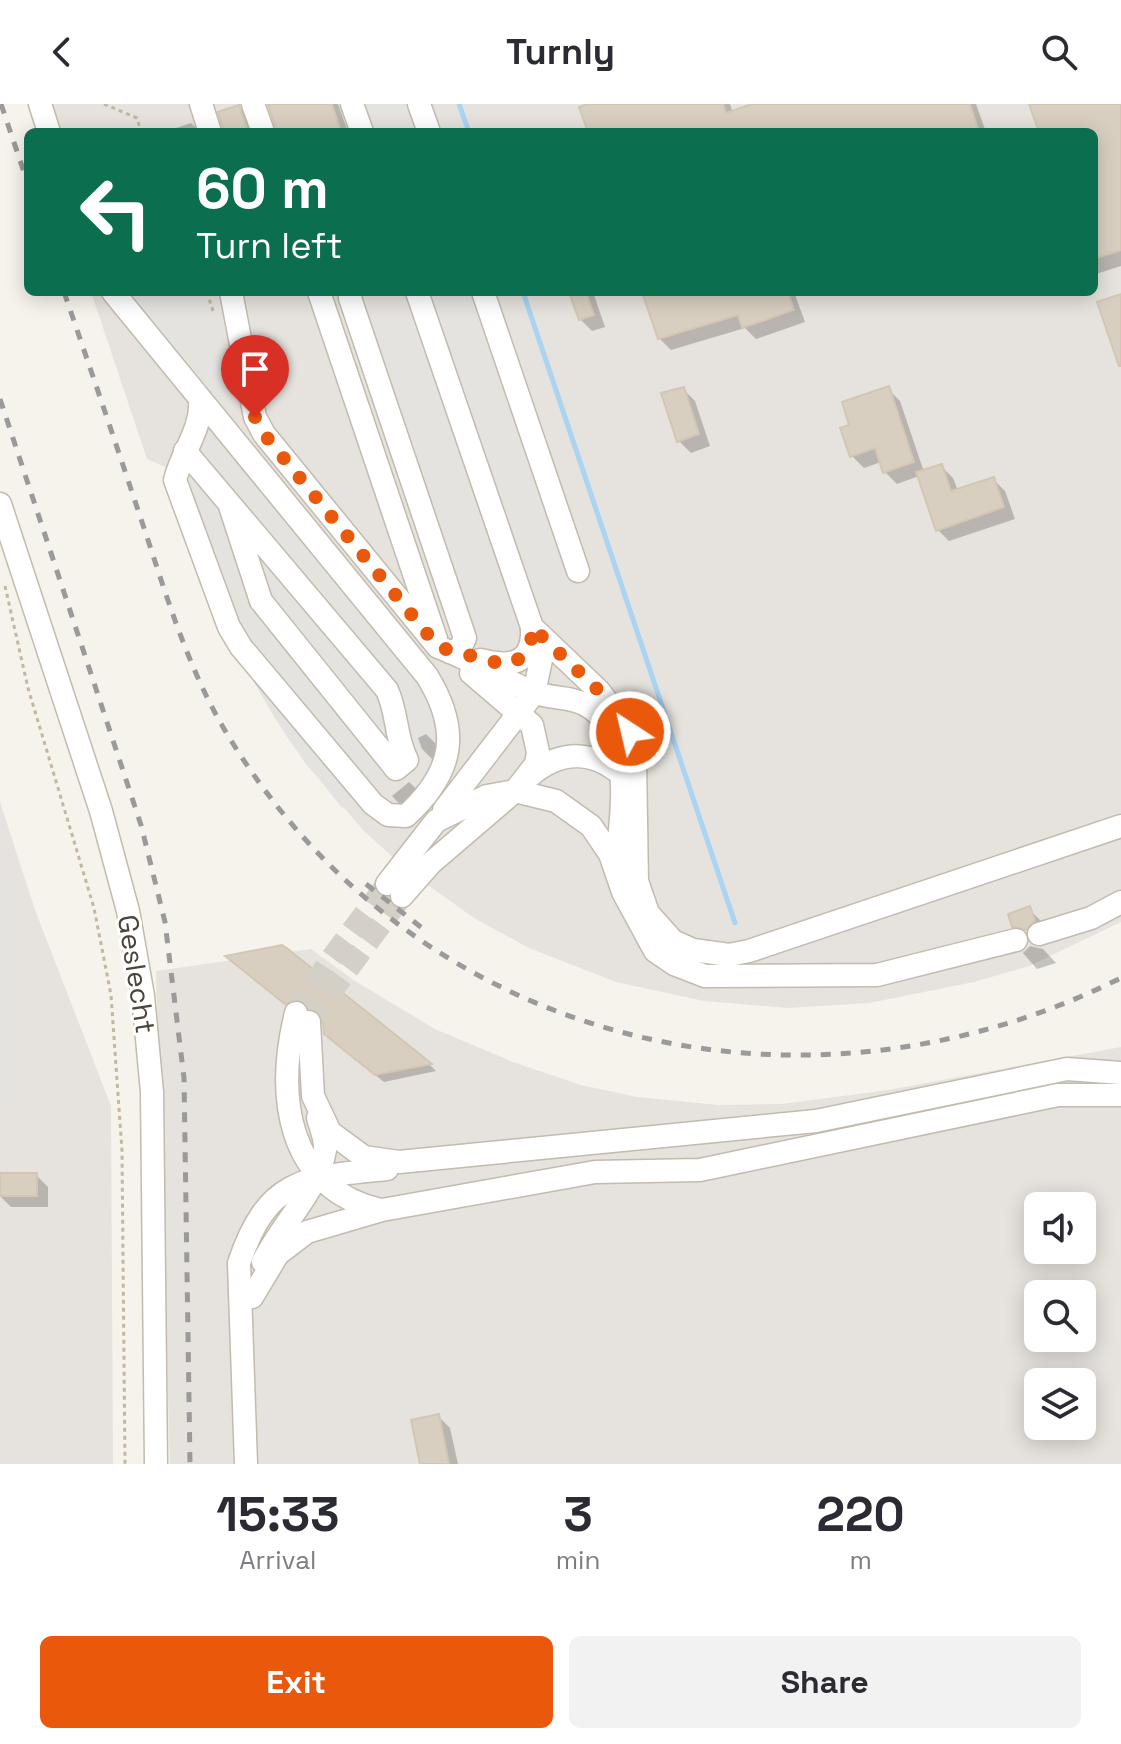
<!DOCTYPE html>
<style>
body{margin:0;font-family:"Space Grotesk",sans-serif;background:#f2f2f3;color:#2b2b33;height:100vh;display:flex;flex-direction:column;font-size:30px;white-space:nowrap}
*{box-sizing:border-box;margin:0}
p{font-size:26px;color:#7c7c81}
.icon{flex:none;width:44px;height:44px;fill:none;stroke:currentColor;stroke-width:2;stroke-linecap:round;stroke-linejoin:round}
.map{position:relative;height:1360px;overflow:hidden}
.side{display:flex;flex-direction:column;background:#fff;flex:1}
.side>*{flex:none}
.hud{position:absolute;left:24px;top:24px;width:1074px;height:168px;border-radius:12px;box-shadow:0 4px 20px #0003;background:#0b6e4f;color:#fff;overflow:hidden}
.fabs{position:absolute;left:1024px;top:1088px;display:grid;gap:16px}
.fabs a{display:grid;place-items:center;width:72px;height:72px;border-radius:12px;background:#fff;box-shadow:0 4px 20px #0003;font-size:40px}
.pin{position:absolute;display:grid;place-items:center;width:68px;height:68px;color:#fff;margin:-82px -34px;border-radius:50% 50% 50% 0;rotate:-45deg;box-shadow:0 0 8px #0007}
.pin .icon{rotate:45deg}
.me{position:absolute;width:88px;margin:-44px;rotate:325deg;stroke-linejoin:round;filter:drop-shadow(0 0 6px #0008)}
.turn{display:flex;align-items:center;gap:28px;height:168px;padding:0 40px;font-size:36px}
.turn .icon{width:104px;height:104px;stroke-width:2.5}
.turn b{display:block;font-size:56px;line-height:68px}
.eta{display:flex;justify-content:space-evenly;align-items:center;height:136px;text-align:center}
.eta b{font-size:48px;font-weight:700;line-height:56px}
.primary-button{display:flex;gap:16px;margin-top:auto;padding:16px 40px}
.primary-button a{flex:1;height:92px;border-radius:12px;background:#ea580c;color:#fff;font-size:32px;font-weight:700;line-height:92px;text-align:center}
.primary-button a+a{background:#f2f2f3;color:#2b2b33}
header{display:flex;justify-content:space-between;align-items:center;height:104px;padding:0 40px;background:#fff;font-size:36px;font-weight:700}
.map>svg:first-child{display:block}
</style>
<header><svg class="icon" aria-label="back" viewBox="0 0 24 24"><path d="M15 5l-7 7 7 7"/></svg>Turnly<svg class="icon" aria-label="search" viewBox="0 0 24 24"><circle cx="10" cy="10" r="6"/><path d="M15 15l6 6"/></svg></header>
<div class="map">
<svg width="1121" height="1360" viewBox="0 0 1121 1360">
<rect width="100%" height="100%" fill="#f6f3ec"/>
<g fill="#e6e2dd" fill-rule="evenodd">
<path d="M28,0H1121V818L1029,862L974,878L869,899L788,904L704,897L616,878L529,844L474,814L407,766L364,727L305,659L275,614L226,531L165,363L147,355L91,188H1094V28H38Z"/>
<path d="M0,698L35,806L111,1002L113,1360H0Z"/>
<path d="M311,845L355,877L435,925L513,958L581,981L637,993L718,1001L783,1000L888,986L1121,943V1360H170L156,867ZM1038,1102H1082V1146H1038ZM1038,1190H1082V1234H1038ZM1038,1278H1082V1322H1038Z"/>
</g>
<g fill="#e5e3e0">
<path d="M352,0H419L429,28H362Z"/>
<path d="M126,188H204L213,215L225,284L207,291Z"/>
<path d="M417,188H483L578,467L532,523L541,556L481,541L368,206L428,219Z"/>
<path d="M221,322L456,614L342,704L289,636L226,531L165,363Z"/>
<path d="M0,696L17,994H0Z"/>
</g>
<g fill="#0003" fill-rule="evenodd">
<path d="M269,0H338L348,28H279Z"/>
<path d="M593,0H730L733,9L759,0H976L986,28H590Z"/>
<path d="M1031,0H1121V162L1096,170L1094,168V28H1041Z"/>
<path d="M239,3L251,15L256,28H225Z"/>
<path d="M191,19L200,28H164Z"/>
<path d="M571,188H593L605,223L592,227L580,215Z"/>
<path d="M644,188H794L805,218L756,235L745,224L671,246L659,234Z"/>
<path d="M683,285L695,297L710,342L691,349L679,337Z"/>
<path d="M888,285L900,297L924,368L941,362L953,374L958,387L993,375L1005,387L1015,415L949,437L937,425L919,372L897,380L885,368L881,358L864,364L852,352V323Z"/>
<path d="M426,630L438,642L434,657L422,645L418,634Z"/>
<path d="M409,678L426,694L408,709L392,692Z"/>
<path d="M1029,805L1041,817L1045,829L1038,837L1026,834L1014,822ZM1019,822L1036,826L1035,830L1019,827Z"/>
<path d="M1030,842L1043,845L1056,859L1037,865L1023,849Z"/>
<path d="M281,843L430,961L436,967L384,978L334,938L321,910L307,902L295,907L236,859Z"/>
<path d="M0,1071H36L48,1083V1103H11L0,1092Z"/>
<path d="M438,1312L450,1324L458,1360H422Z"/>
</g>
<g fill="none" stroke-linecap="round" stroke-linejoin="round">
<g stroke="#a9d4f2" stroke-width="5">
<path d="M459,0L469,28"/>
<path d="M523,188L735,819"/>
</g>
</g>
<g fill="#d8cfc1" stroke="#d3c7b4" stroke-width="2">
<path d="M268,0H332L341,28H277Z"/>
<path d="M587,0H723L726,9L752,0H970L979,28H588L579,3Z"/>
<path d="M1029,0H1121V146L1094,155V28H1039Z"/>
<path d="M239,1L248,28H224L218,8Z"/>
<path d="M569,188H586L594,211L579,216Z"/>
<path d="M642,188H788L794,206L742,224L738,211L658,235Z"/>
<path d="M1121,190V262H1119L1097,198Z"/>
<path d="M889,282L914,358L883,369L875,344L850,353L840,324L849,321L842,298Z"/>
<path d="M684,283L699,330L677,338L661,289Z"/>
<path d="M942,360L951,387L994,373L1004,403L936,427L916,368Z"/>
<path d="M1030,802L1035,817L1026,826L1012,823L1008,810Z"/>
<path d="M282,841L288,845L432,960L375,971L324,930L323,916L316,906L298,895L285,900L225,852Z"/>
<rect x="0" y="1069" width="37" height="23"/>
<path d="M439,1310L449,1360H420L411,1316Z"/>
</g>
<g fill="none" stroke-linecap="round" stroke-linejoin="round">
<g stroke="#d4d0c8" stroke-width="22" stroke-dasharray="22 11" stroke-linecap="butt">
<path d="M296,909L330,856L387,780"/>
<path d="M309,918L402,792"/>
</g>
<defs>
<g id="minor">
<path d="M40,0L49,28"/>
<path d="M201,0L210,28"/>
<path d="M253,0L263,28"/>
<path d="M352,0L362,28"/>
<path d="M419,0L429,28"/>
<path d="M113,188L427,572C461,627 454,668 406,712L388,711L373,700L241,543L229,523L175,376C182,348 202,325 200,297"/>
<path d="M231,188L255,313L264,330L438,543C471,555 500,575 533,588C550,595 570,592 586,601C637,629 620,713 617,761"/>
<path d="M319,188L436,535"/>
<path d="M351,188L350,194L465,534L460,545L450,548"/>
<path d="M417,188L532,523L599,587L630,628L635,655L637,777L648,809L673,837L693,846L729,851L749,847L1121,722"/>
<path d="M483,188L578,467"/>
<path d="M185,347L387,586C398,610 395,633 407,656L396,665L261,497L230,402"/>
<path d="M0,400L101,707L128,807L143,892L152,988L156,1360"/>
<path d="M480,556C508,563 534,562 532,524"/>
<path d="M531,671C562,645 596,646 626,675"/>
<path d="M444,706L534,589L541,556L532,525"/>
<path d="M387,780L436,717L487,692L515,687L556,697L591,722L610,750L623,788L655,847L674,860L705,872L877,871L1016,836"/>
<path d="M402,792L431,759L515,687L536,660L538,648L532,621L471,569"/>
<path d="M1039,830L1091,814L1121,798"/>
<path d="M296,909C276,990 285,1083 380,1106"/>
<path d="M309,918L313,992L330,1028L364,1053L399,1058L816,1017L1067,965L1121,969"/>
<path d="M263,1158C280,1122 319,1085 325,1046C326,1036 321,1024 318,1014"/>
<path d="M252,1193L278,1150L307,1128L382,1106L595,1068L700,1066L1058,991H1121"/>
<path d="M246,1360L239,1159C268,1073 305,1073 387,1065"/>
</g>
</defs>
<use href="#minor" stroke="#c2bbae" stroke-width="25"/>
<g stroke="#c4b79f" stroke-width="3" stroke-dasharray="4 4" stroke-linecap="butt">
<path d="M104,0L137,14L141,28"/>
<path d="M207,188L213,207"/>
<path d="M5,482L28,584L94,804L111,891L122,1047L125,1360"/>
</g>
<use href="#minor" stroke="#fff" stroke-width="22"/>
<g stroke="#9a9a9a" stroke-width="5" stroke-dasharray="10 10" stroke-linecap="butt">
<path d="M1,0L28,80"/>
<path d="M64,188C92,269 119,349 146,430C167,494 187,559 220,618C405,939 795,1036 1121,874"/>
<path d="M0,295L141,721L165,818L184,974L190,1360"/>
<path d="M366,780L422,824"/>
</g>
</g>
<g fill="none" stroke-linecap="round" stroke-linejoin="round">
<path stroke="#ea580c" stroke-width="14" stroke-dasharray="0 25.2" d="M255,313L264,330L438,543L506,561C525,555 533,542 532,523L599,587L630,628"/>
</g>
<g text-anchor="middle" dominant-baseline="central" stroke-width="6" stroke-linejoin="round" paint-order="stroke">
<g font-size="28" fill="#4b4439" stroke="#fff">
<text transform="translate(137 870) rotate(81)">Geslecht</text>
</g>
</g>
</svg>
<div class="fabs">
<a><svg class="icon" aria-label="sound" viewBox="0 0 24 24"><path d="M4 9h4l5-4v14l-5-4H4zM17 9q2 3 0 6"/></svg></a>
<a><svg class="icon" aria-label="search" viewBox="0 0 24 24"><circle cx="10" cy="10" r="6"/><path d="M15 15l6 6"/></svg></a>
<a><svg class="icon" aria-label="layers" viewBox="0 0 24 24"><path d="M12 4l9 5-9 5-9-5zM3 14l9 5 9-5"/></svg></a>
</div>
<div class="pin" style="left:255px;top:313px;background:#d93025"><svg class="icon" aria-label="arrive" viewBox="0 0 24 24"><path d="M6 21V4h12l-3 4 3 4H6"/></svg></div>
<svg class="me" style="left:630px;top:628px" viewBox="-20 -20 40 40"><circle r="17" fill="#ea580c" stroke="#fff" stroke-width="3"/><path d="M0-11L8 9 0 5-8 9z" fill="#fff"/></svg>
<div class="hud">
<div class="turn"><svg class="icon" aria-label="left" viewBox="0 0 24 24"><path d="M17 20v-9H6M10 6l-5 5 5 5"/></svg><div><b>60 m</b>Turn left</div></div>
</div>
</div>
<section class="side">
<div class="eta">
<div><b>15:33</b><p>Arrival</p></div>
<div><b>3</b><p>min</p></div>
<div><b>220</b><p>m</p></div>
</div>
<div class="primary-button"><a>Exit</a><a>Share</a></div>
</section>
